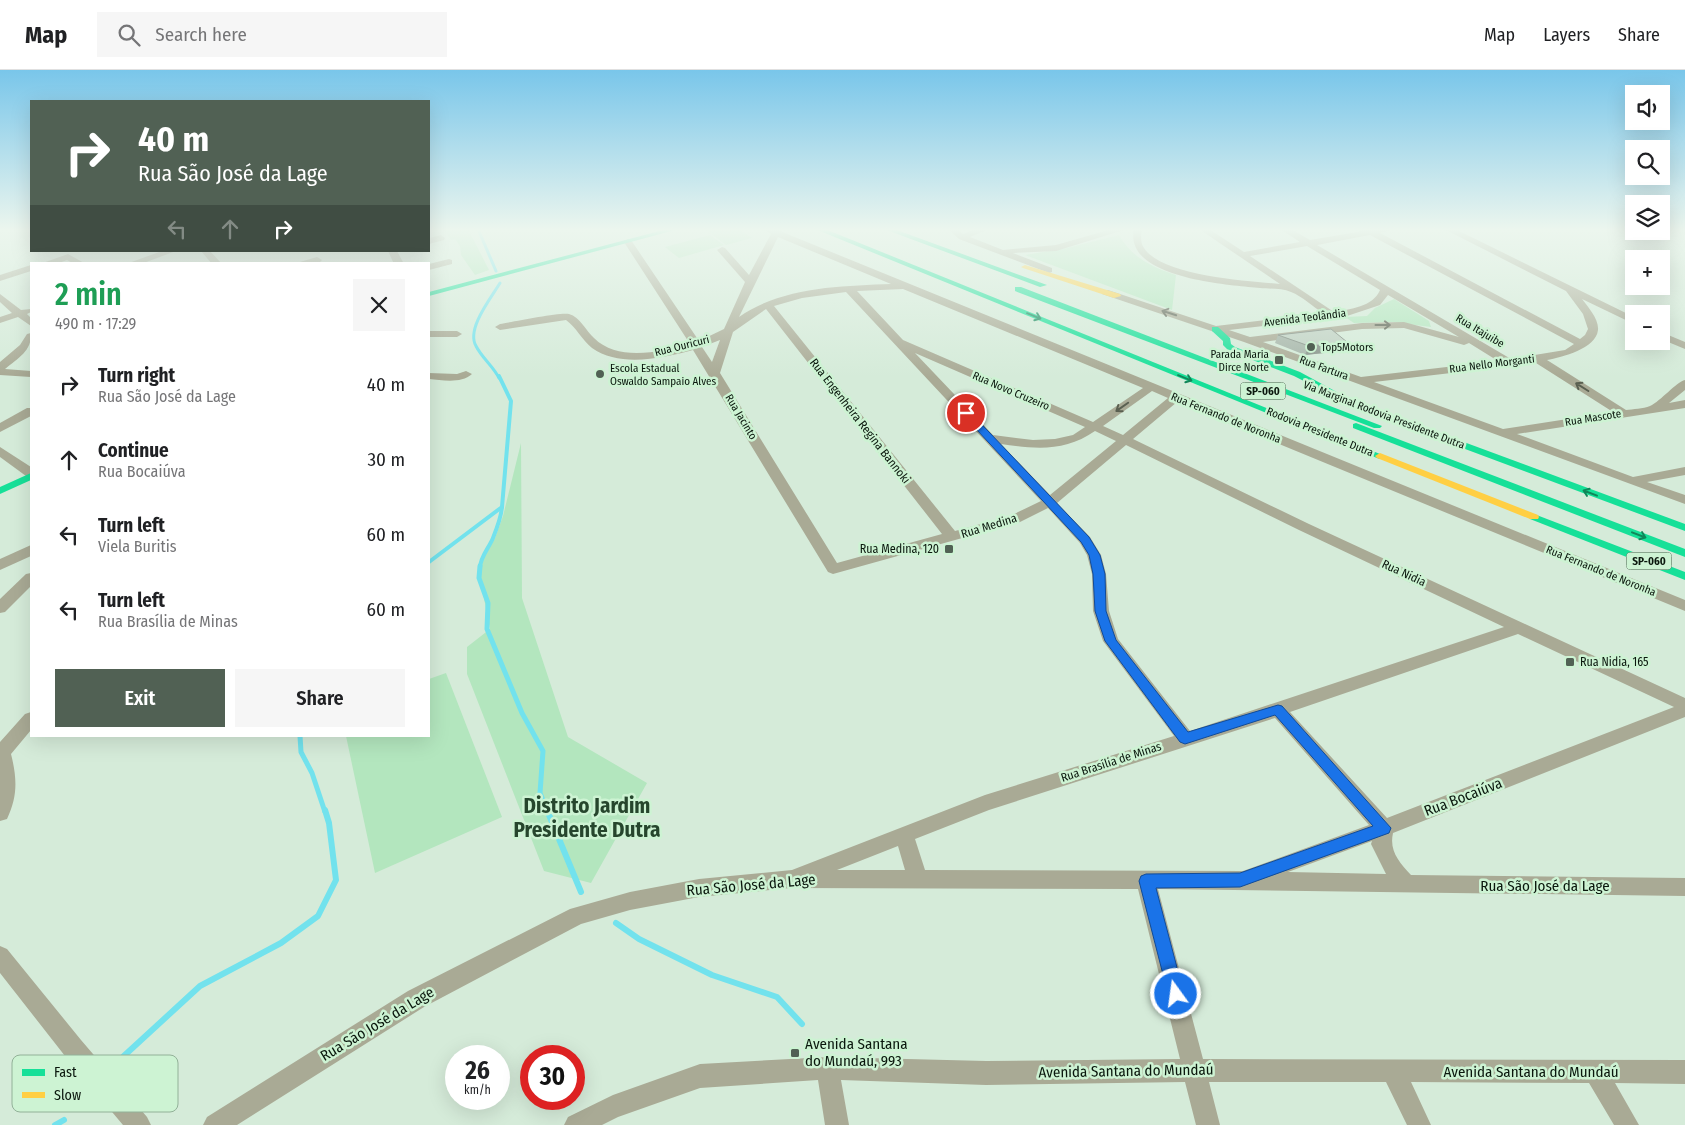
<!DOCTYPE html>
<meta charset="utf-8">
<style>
body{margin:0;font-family:"Fira Sans Condensed",sans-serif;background:#f6f6f6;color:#202124;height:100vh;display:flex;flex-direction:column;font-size:19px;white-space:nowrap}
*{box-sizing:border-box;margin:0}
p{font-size:16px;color:#757577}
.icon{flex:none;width:28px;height:28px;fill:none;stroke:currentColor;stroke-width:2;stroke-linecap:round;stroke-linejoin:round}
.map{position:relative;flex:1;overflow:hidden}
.drawer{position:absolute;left:30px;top:192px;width:400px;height:475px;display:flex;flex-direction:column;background:#fff;border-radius:0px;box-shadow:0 5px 20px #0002}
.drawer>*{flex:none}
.guide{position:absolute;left:30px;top:30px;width:400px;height:152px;border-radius:0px;box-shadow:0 5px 20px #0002;background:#516154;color:#fff;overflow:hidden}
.tools{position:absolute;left:1625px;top:15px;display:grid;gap:10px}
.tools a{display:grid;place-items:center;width:45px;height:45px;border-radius:0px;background:#fff;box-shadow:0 5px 20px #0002;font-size:25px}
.speed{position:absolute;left:445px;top:975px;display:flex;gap:10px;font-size:25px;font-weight:700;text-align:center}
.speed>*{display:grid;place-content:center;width:65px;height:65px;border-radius:50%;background:#fff;box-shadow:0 5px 20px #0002;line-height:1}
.speed small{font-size:12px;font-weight:400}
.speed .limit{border:8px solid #d22;background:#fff;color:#111}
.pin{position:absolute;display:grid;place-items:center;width:42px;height:42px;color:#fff;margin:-21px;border:2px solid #fff;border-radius:50%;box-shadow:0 1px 5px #0007}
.me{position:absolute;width:55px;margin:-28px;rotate:346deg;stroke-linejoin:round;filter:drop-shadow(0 0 4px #0008)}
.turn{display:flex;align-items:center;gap:18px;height:105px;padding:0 25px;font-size:22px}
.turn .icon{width:65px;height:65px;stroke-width:2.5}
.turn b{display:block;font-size:35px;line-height:42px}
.lanes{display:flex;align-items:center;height:48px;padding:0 25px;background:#0003;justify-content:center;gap:25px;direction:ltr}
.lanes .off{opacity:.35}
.round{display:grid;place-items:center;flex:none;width:52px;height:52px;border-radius:0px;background:#f6f6f6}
.head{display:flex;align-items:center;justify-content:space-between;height:85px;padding:0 25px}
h1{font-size:30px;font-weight:600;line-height:38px;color:#1e9e55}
.cta{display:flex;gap:10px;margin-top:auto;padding:10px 25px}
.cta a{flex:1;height:58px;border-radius:0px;background:#516154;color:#fff;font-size:20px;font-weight:600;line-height:58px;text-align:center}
.cta a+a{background:#f6f6f6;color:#202124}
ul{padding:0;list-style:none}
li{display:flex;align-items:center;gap:15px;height:75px;padding:0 25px}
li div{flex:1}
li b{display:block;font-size:19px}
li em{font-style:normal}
header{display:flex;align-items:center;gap:30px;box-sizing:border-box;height:70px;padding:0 25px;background:#fff;border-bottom:1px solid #e0e0e0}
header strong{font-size:24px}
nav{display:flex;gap:28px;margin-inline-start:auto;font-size:18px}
.search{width:350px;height:45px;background:#f6f6f6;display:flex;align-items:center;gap:12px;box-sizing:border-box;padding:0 18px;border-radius:0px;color:#757577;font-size:19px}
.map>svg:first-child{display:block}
</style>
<header>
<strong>Map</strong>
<div class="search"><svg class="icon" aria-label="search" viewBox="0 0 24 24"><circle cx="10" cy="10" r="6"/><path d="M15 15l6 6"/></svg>Search here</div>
<nav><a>Map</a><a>Layers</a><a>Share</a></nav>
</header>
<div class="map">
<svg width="1685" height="1055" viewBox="0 0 1685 1055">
<rect width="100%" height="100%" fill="#d5ebd9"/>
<g fill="#b3e6be">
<path d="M444,159H468L489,200L475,205L461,185L460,176L455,169L451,170Z"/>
<path d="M705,159H739L752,168L726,175Z"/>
<path d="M710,165L724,175L679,188L665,177Z"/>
<path d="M1119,165C1132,188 1152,197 1176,205L1172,240L1025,185L1067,178Z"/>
<path d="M1394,229L1429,251L1431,257L1392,252L1354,253L1345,247L1367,246L1375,238Z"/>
<path d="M521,373L522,528L568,667L647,713L591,813L544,801L467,604V577L490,559L478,498L495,468L503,446Z"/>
<path d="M446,603L502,747L375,803L346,666H429V609Z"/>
</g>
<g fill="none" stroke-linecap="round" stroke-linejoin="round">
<g stroke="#72e2ed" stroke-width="3">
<path d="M478,159L496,201"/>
<path d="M499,308C493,296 482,288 476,276C466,259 491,228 500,213"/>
</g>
<g stroke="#72e2ed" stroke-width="4">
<path d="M429,492L502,437L511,331L499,306"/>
<path d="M480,498C480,487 489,478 493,468C497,458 501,448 502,437"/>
</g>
<g stroke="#72e2ed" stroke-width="5">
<path d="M480,496L479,508L488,533L487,559L522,643L543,681L540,723L548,742"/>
<path d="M300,666L301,682L312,703L325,742"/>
</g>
<g stroke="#72e2ed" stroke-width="6">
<path d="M547,740L581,822"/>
<path d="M616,853L639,869L712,905L777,927L802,954"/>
<path d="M114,995L200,916L281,873L318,846L336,810L329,753L325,740"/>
<path d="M55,1055L64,1050"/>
</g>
<g fill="#a9aa95" fill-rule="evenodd">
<path d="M763,159H775L1685,530V541L1177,332L1133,369L1309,454L1685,628V647L1393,763C1389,781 1399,792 1411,805L1685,808V826L1158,819L1203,989L1685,990V1014L1615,1013L1639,1055H1614L1589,1013L1411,1012L1431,1055H1407L1386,1012H1209L1220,1055H1196L1185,1012L986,1015L841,1010L849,1055H825L818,1010L700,1018L618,1047L602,1055H564L568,1047L613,1025L700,994L828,987L986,991L1180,989L1138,819L791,818L699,827L630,840L581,854L424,937L237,1055H203L207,1047L408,921L570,839L630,822L699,809L792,800L985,725L1174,666L1103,571L1093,541L1092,504L1087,485L1080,473L1048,438L1020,452L833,504L828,502L693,280C663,288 620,298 592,278C582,270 576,257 566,250L500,260L495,257L500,254C513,252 559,242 569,244C580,247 586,261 594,268C618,292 660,282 690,274L624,172L628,169L631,170L699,271L724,259L745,212L717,180L722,177L725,178L749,205L771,164ZM778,167L891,214C840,216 782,217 739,247ZM903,219L1143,318L1093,352L903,270L857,221ZM846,222L1041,431L1010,446L955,461L774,236L802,228ZM766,239L942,464L837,493L720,303L733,262ZM720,270L712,292L702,277ZM915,283L1085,357L1073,365L1055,369L1033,370L993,365ZM1152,321L1168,328L1123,365L1103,356ZM1095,361L1116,371L1050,425L1001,374C1036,379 1065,382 1095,361ZM1126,375L1299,460L1504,557L1190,661L1118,569L1109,541L1106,504L1101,485L1090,467L1057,433ZM1518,564L1674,637L1387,748L1290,642ZM1275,648L1369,755L1243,801L925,800L915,769L989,740ZM1372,771L1371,774L1386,804L1288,802ZM898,776L905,800H837Z"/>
<path d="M948,159H958L963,164L976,159H989L970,167L1003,180L1056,175L1112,159H1127L1056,181L1013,183L1052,198V202L1049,203L959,169Z"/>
<path d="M1134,159H1142C1141,165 1140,173 1144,178C1162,206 1248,211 1280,214L1199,159H1209L1244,182L1300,172L1280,159H1291L1310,170L1363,161L1361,159H1394L1380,163L1580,269L1585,265L1588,259L1583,244L1566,221L1444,159H1455L1634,247V254L1582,229C1588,237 1599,249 1598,260C1596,279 1562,287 1547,290L1626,340C1633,339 1643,339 1650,336C1661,331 1676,312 1685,310V320L1669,333L1685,330V338L1517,364L1633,407L1685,397V405L1647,412L1685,425V434L1244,272L1102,224V220H1108L1216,256L1323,243C1313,237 1302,226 1291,222C1282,218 1269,219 1260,218C1228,215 1123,208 1134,159ZM1370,165L1574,274L1565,280L1511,289L1317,175ZM1307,176L1380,220C1373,237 1350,239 1334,242L1250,186ZM1388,225L1459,267L1404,252L1362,253L1250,267L1229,260L1330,248L1335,250L1380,235ZM1404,258L1464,275L1469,273L1498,291L1361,307L1263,272L1362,259ZM1536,293L1613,342L1503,359L1374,312Z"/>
<path d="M441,165L445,168L444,170L429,174V168Z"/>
<path d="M162,181H176L141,194H126Z"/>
<path d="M201,181H210L222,194H212Z"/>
<path d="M388,181H397L404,194H394Z"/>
<path d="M68,184L86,194H74L67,190L56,194H40Z"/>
<path d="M317,187L322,190L320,192L293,194Z"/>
<path d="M449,189L452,190V194L429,200V194Z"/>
<path d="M31,195V201L0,211V205Z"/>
<path d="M0,224L21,240L31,239V242L27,244L31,248V256L18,247L0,253V247L12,243L0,232Z"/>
<path d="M429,261H457L462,264L457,267H429Z"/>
<path d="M1661,262L1685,272V279L1661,269Z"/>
<path d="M31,263C32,281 18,288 5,299L31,301V307L0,305V292L20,275L27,264Z"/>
<path d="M466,301L472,304C461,314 442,310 429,309V303L457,304Z"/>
<path d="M27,338H31V346L0,362V353Z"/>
<path d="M0,377L31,397V407L26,406L0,387Z"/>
<path d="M31,475V486L0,500V489Z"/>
<path d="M31,503V516L5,542L0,543V529L26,504Z"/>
<path d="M31,642V660L11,684C17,708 18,726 7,749L0,751V672L25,644Z"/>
<path d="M0,876L7,879L81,970L147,1047L151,1055H123L65,986L0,903Z"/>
</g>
<g fill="#16e098" fill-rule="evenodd">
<path d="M667,159H679L429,226V222Z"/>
<path d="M815,159H825L1385,386L1380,389L1377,388Z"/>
<path d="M884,159H894L1047,215L1040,217Z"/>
<path d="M1015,217H1021L1382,356L1380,358H1374L1015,221Z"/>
<path d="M1212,257H1218L1230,268L1231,274L1235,277L1300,302L1344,326L1340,329L1337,328L1294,306L1229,281L1223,275V271L1212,261Z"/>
<path d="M1361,334L1685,454V461L1358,339V335Z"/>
<path d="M1356,353L1685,479V487L1353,358V354Z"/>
<path d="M31,403V410L0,424V417Z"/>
<path d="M1534,444L1685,502V510L1530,449L1529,447Z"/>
</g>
<g fill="#ffcf43" fill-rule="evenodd">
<path d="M1025,195L1120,224L1121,226L1114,228L1023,198L1021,197Z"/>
<path d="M1380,383L1538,445L1539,447L1538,449H1530L1377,388L1375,386Z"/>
</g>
</g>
<path fill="#a6b5a9" d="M1278,265L1343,281L1305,285L1275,273Z"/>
<path fill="#879389" d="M1347,272L1343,281L1305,285L1309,276Z"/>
<path fill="#c1d2c4" stroke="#879389" d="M1331,259L1347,272L1309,276L1278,265Z"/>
<defs><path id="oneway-shaft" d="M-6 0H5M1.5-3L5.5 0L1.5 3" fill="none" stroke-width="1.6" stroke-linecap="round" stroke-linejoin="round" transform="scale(1.25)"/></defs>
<g stroke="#5a6051">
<use href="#oneway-shaft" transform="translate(1169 243) rotate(-162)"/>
<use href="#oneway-shaft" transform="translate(1383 255)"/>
<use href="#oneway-shaft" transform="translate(1582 317) rotate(-148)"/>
<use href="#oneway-shaft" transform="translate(1122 337) rotate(145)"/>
</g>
<g stroke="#118659">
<use href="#oneway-shaft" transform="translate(1034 246) rotate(22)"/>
<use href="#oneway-shaft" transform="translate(1185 308) rotate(22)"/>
<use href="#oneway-shaft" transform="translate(1590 423) rotate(-159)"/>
<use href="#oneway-shaft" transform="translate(1639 465) rotate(21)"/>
</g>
<linearGradient id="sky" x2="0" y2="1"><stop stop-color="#79c6ea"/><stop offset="0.52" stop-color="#ecf6ee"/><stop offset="1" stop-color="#ecf6ee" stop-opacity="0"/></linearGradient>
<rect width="1685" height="307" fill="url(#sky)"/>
<path fill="#1a73e8" stroke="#114b97" d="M966,340L969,341L1089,467L1100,485L1105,504L1106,541L1116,570L1188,662L1278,635L1282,636L1391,758L1389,763L1240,817L1156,818L1184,924L1182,930L1176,933L1170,930L1168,924L1139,811L1141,806L1146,804L1240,803L1373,756L1275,645L1185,674L1180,672L1105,571L1095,541L1093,504L1089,485L1081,472L963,345L961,343Z"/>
<g fill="#516154" stroke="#cdf3d3" stroke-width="2">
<circle cx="1311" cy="277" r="5"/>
<rect x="1274" y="285" width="10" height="10" rx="2.5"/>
<circle cx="600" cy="304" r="5"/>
<rect x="944" y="474" width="10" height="10" rx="2.5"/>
<rect x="1565" y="587" width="10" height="10" rx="2.5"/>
<rect x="790" y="978" width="10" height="10" rx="2.5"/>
</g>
<g text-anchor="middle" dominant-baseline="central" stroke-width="5" stroke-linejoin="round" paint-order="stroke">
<g font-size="11" fill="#0a170d" stroke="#cdf3d3">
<text transform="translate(1305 248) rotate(-7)">Avenida Teolândia</text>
<text transform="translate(1480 261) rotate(31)">Rua Itajuibe</text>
<text transform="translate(682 276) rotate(-14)">Rua Ouricuri</text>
<text transform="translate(1492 294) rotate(-7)">Rua Nello Morganti</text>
<text transform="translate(1324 298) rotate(20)">Rua Fartura</text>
<text transform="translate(1011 321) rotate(23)">Rua Novo Cruzeiro</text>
<text transform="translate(1384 345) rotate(21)">Via Marginal Rodovia Presidente Dutra</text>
<text transform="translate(741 347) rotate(59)">Rua Jacinto</text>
<text transform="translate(1226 348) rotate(22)">Rua Fernando de Noronha</text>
<text transform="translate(1593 348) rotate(-9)">Rua Mascote</text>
<text transform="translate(1320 362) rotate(22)">Rodovia Presidente Dutra</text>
<text transform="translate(1601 501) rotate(22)">Rua Fernando de Noronha</text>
</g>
<g font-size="11" fill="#0a170d" stroke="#cdf3d3" text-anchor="start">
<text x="1321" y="277">Top5Motors</text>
<text x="1269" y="284" text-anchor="end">Parada Maria<tspan x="1269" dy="13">Dirce Norte</tspan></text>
<text x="610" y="298">Escola Estadual<tspan x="610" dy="13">Oswaldo Sampaio Alves</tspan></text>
</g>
<g fill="#cdf3d3" stroke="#445948" stroke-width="1">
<rect x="1240.5" y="312.5" width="45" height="17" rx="4"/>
<rect x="1626.5" y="482.5" width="45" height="17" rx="4"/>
</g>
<g font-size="11" font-weight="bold" fill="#0a170d">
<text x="1263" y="321">SP-060</text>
<text x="1649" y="491">SP-060</text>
</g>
<g font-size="12" fill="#0a170d" stroke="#cdf3d3">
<text transform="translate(860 351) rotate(52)">Rua Engenheira Regina Bannoki</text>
<text transform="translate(989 456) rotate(-17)">Rua Medina</text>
<text transform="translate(1404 503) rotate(25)">Rua Nidia</text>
<text transform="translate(1111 692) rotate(-18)">Rua Brasília de Minas</text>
</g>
<g font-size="12" fill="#0a170d" stroke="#cdf3d3" text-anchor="end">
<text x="939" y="479">Rua Medina, 120</text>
<text x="1580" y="592" text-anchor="start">Rua Nidia, 165</text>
</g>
<g font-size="15" fill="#0a170d" stroke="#cdf3d3">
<text transform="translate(1463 727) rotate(-21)">Rua Bocaiúva</text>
<text transform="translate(751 815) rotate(-5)">Rua São José da Lage</text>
<text x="1545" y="816">Rua São José da Lage</text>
<text transform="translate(377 954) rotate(-31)">Rua São José da Lage</text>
<text transform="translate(1126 1001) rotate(-1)">Avenida Santana do Mundaú</text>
<text x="1531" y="1002">Avenida Santana do Mundaú</text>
</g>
<g font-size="15" fill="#0a170d" stroke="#cdf3d3" text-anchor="start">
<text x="805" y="974">Avenida Santana<tspan x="805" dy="17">do Mundaú, 993</tspan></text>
</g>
<g font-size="21" font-weight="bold" fill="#26462d" stroke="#cdf3d3">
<text x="587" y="736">Distrito Jardim<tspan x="587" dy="24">Presidente Dutra</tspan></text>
</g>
</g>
<rect x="12" y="985" width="166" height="57" rx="8" fill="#cdf3d3" stroke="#92b198" stroke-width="1"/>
<rect x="22" y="999" width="23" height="7" fill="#16e098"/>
<rect x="22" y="1022" width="23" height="6" fill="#ffcf43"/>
<g font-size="14" fill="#0a170d">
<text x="54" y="1007">Fast</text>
<text x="54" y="1030">Slow</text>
</g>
</svg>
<div class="tools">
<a><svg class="icon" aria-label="sound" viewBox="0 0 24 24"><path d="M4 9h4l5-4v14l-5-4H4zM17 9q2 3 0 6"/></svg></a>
<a><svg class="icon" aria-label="search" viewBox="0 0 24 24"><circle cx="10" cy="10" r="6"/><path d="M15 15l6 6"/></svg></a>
<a><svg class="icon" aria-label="layers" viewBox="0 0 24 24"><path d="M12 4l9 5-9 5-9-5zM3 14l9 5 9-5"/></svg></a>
<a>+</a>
<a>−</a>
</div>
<div class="speed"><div>26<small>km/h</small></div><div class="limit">30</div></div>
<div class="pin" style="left:966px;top:343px;background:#d93025"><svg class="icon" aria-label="arrive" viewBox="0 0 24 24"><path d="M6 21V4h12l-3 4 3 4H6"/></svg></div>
<svg class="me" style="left:1176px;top:924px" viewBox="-20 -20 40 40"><circle r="17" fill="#1a73e8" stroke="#fff" stroke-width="3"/><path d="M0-11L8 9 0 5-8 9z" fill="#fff"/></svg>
<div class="guide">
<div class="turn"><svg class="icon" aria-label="right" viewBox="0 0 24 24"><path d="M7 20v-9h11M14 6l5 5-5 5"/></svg><div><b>40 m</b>Rua São José da Lage</div></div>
<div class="lanes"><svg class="icon off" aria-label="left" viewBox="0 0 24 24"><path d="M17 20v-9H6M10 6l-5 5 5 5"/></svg><svg class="icon off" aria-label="ahead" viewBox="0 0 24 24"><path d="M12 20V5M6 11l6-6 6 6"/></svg><svg class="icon" aria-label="right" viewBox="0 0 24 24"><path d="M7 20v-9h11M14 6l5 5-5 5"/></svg></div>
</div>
<section class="drawer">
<div class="head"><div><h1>2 min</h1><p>490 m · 17:29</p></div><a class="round"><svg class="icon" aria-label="close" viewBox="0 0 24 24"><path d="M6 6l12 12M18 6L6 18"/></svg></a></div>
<ul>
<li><svg class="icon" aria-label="right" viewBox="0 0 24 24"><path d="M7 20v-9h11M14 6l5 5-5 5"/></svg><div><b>Turn right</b><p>Rua São José da Lage</p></div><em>40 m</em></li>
<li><svg class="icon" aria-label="ahead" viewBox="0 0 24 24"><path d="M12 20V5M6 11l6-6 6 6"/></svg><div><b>Continue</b><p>Rua Bocaiúva</p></div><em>30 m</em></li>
<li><svg class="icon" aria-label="left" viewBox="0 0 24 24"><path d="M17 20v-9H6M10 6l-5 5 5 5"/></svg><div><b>Turn left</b><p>Viela Buritis</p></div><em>60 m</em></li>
<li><svg class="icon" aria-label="left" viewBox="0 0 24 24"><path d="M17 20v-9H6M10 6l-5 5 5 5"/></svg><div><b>Turn left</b><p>Rua Brasília de Minas</p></div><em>60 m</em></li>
</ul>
<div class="cta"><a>Exit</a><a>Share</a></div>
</section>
</div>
